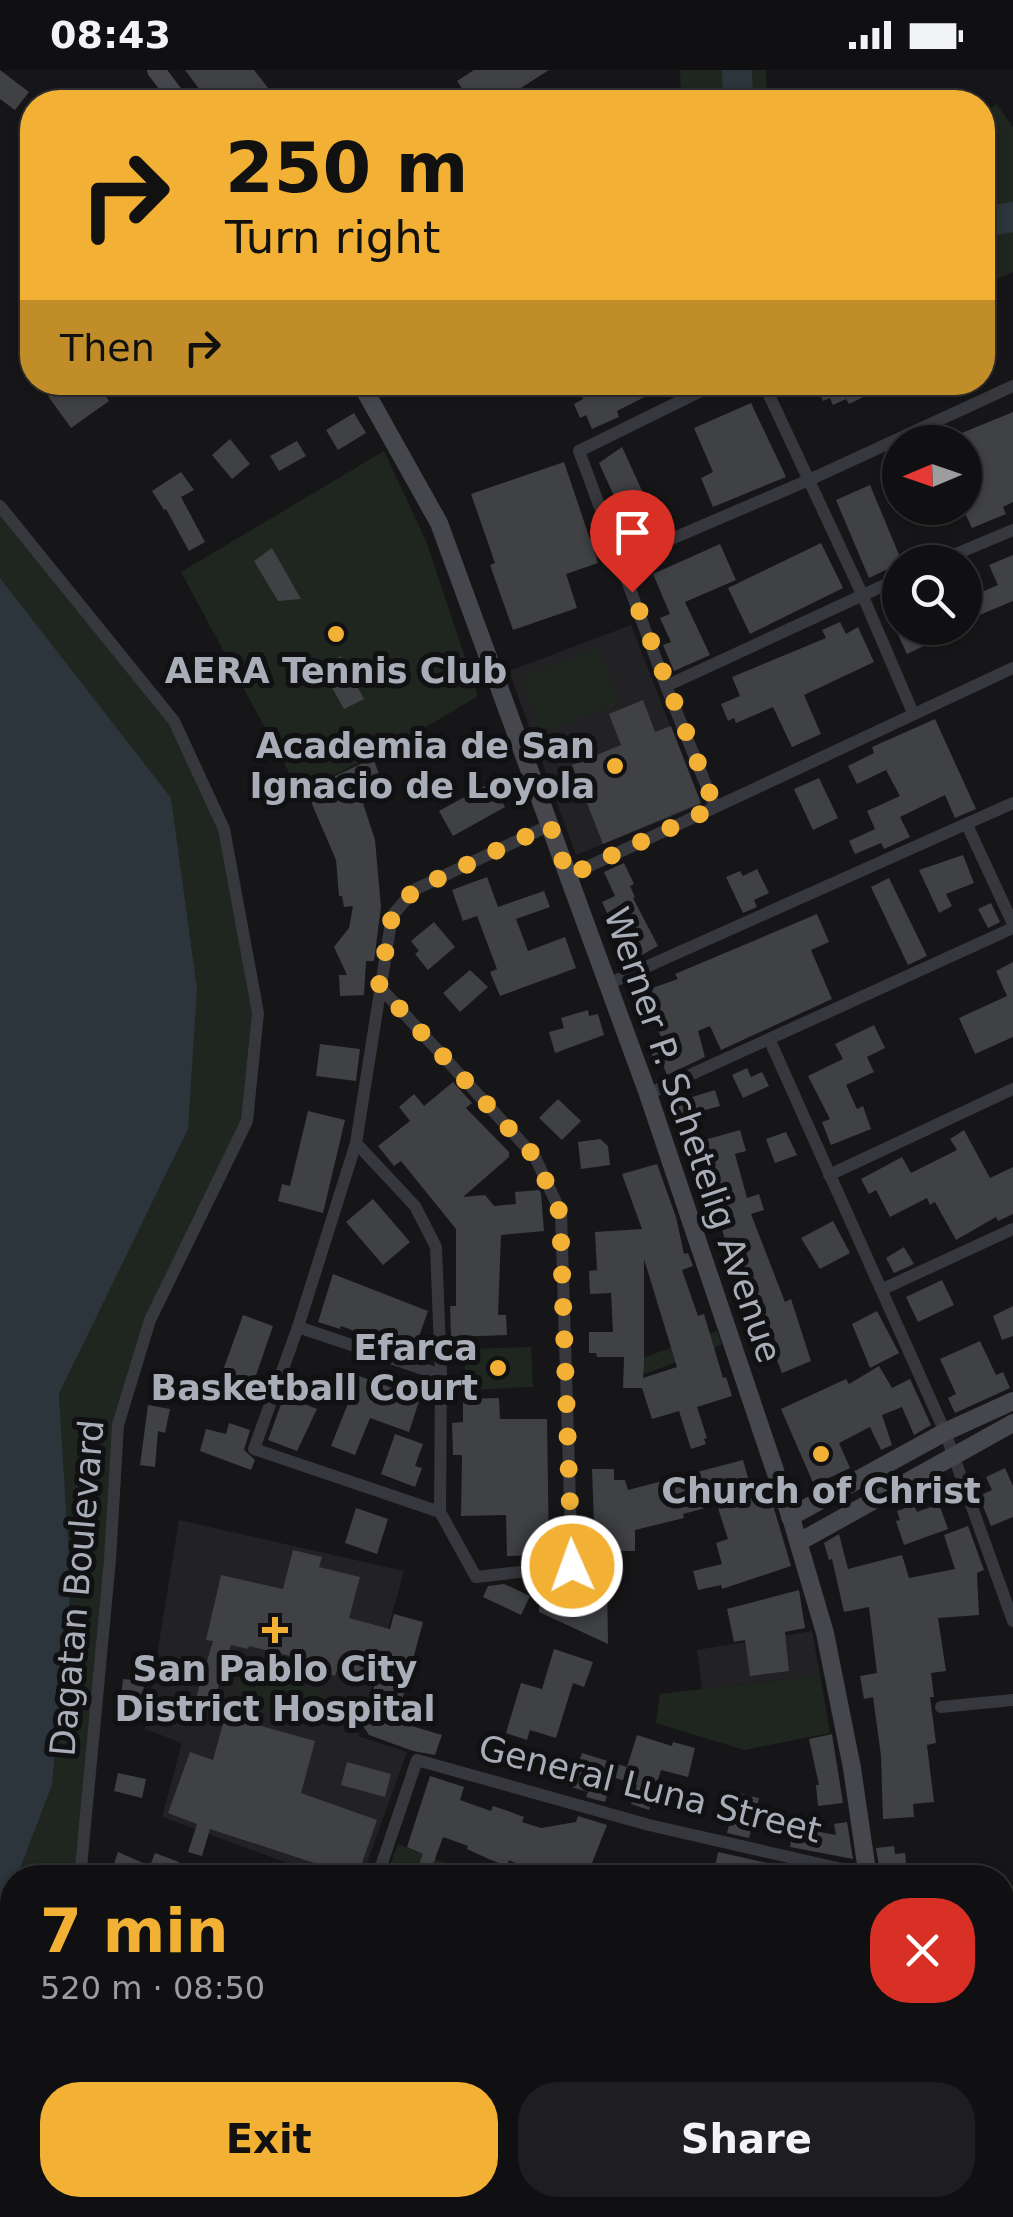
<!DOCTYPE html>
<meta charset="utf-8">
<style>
body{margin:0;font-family:"DejaVu Sans",sans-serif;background:#1e1e20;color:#f1f3f6;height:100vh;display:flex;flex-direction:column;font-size:38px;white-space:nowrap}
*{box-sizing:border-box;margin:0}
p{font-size:32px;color:#9c9d9f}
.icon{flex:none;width:55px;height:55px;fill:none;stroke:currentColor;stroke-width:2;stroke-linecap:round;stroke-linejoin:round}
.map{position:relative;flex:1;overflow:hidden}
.details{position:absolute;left:0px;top:1795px;width:1015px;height:352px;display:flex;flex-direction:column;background:#101012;border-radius:40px 40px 0 0;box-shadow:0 2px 8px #0004,0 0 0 2px #303032}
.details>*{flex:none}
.guide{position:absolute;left:20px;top:20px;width:975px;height:305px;border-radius:40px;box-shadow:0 2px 8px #0004,0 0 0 2px #303032;background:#f2b134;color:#111;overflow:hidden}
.needle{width:65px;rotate:268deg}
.controls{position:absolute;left:882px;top:355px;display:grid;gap:20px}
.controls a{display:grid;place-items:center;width:100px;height:100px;border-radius:50%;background:#101012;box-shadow:0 2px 8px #0004,0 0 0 2px #303032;font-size:50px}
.pin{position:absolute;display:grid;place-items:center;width:85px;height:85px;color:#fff;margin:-102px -42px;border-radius:50% 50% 50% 0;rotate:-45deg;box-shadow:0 0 10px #0007}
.pin .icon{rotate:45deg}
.me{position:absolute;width:110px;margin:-55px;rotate:358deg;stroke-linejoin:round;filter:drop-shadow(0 0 8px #0008)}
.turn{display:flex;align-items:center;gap:35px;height:210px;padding:0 40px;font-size:45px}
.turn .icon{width:130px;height:130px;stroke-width:2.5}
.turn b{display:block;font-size:70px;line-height:85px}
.then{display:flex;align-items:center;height:95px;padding:0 40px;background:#0003;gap:20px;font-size:38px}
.round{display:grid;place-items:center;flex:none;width:105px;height:105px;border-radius:40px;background:#1e1e20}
.summary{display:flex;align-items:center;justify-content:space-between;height:170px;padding:0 40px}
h1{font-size:60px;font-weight:700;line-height:75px;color:#f2b134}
.button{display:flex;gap:20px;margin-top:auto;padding:20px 40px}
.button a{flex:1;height:115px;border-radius:40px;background:#f2b134;color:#111;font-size:40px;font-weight:700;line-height:115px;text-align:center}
.button a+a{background:#1e1e20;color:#f1f3f6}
.status{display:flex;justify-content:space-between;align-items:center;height:70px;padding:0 50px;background:#101012;direction:ltr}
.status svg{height:28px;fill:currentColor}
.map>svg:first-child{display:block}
</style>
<div class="status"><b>08:43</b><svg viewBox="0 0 49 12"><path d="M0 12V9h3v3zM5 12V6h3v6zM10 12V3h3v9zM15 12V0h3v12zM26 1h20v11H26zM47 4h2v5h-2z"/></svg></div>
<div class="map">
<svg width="1013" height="2147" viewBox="0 0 1013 2147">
<rect width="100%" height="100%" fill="#161618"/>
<g fill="#222225">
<path d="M631,555L701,735L576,785L509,601Z"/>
<path d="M179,1450L404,1501L358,1666L407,1682L362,1807H326L162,1747L182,1673L145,1659Z"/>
<path d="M812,1561L820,1605L702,1619L697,1580Z"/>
<path d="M797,2135H847L853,2137L850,2147H793Z"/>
</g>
<g fill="#1e261f">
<path d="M680,0H766L767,32H681Z"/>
<path d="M996,34L1013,57V202L983,215V46Z"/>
<path d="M384,381L427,473L478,626L418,662L300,723L181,502Z"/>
<path d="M0,436L174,651L224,759L258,943L247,1051L150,1250L118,1355L80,1807H17L52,1715L71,1516L59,1324L188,1059L62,591L0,508Z"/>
<path d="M598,578L619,633L542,663L521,608Z"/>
<path d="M717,1261L722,1275L637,1307V1290Z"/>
<path d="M531,1277L533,1317L466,1320L464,1279Z"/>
<path d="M253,1604L318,1620L327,1629L324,1645L310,1652L240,1632L236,1619L238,1610Z"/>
<path d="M820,1605L830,1663L744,1680L656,1653L660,1624Z"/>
<path d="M398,1774L445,1793L439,1808L420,1807L390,1795Z"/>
<path d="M12,1820V1953L0,1970V1853Z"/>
</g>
<path fill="#2c353c" d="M0,508L171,728L197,919L188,1059L59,1324L71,1516L52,1715L17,1807L12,1808V1820L0,1853Z"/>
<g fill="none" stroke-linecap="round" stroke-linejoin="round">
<g stroke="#2c353c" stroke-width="30">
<path d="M737,0L738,32"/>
<path d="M982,152L1013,147"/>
</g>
</g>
<g fill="#404145" fill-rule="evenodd">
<path d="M0,0L29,22L15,40L0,29Z"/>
<path d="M185,0H254L272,23L260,32H228L220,22L208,31Z"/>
<path d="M474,0H549L499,32H471L457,11Z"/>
<path d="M66,312H96L109,331L71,358L48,326Z"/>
<path d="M575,312H604L607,317L616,312H674L617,341L619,347L592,359L586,345L580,348L574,334L583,329Z"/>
<path d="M814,312H894L849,334L846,329L833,335L830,328L823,331Z"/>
<path d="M751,333L786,407L713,437L701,408L713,402L694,358Z"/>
<path d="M1013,342V432L1003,437L1006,444L972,458L965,443V372H940Z"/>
<path d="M354,343L366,363L338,380L326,360Z"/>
<path d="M230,369L250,394L232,409L212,385Z"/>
<path d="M297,371L306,386L279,401L270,386Z"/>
<path d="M622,377L644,425L619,437L599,393Z"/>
<path d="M564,392L598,493L566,504L577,538L513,560L490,495L495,493L471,424Z"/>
<path d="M181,402L194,420L181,427L205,472L189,481L166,439L164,440L152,421Z"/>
<path d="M870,415L902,492L869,508L836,430Z"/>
<path d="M821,473L843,518L750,564L728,518Z"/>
<path d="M720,474L736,510L685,532L710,585L674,601L663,575L671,572L660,548L670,544L653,504Z"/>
<path d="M272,478L301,529L278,531L254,491Z"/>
<path d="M1013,485V531L965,551V529L998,515L989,495Z"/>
<path d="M840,552L846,564L858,557L874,592L804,625L821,664L792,677L773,637L736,653L734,648L728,651L721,634L740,626L732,607L826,568L822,560Z"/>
<path d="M895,558H925L932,572L907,584Z"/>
<path d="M341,586L364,629L344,639L321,598Z"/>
<path d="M643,630L655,662L671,656L701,733L603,774L572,695L621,675L609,644Z"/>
<path d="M935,649L976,739L955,748L945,725L900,747L910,767L884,779L881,773L855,784L849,771L875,759L867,741L900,726L886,700L857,714L848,696L874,683L872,677Z"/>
<path d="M373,688L385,720L362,730L375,770L381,837L374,891H366L364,925L340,926L339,905H347L334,877L349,858L353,836L344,837L342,826H339L336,790L306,720Z"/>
<path d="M819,708L838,748L813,760L794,719Z"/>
<path d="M492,712L505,737L453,766L439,741Z"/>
<path d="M963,785L974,813L946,824L952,836L939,843L919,800Z"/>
<path d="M624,793L634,814L630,816L635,827L633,828L658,876L629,892L602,832L615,826L604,802Z"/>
<path d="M757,799L769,823L754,830L757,837L743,843L726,807L740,801L743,806Z"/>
<path d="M487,807L498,837L544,821L550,837L516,849L528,881L565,867L576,898L500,926L490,902L497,899L477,846L463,851L452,820Z"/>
<path d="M889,808L927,886L908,895L871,817Z"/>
<path d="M991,833L1000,852L988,858L978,839Z"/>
<path d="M817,844L829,872L811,880L832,929L721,980L710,956L698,961L705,987L667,1005L660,987L654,990L648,974L662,969L651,945L647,947L638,923L678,909L675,904Z"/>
<path d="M434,852L455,877L428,900L415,884L419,881L411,871Z"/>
<path d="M1013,892V967L975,984L959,948L1007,926L996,901Z"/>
<path d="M470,900L488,917L460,942L443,923Z"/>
<path d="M588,940L589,946L598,944L604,965L555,983L549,962L564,958L561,948Z"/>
<path d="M874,955L885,978L867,987L874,1002L846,1015L857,1039L863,1036L871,1059L831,1075L822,1052L830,1049L808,1006L843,989L835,974Z"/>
<path d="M320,974L360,979L356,1011L316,1006Z"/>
<path d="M747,998L751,1007L762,1002L769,1016L743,1028L732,1005Z"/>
<path d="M453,1012L472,1033L466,1038L509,1082V1087L463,1127L485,1125L494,1136L516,1134L515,1122L539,1120L541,1123L544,1161L501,1165L498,1245H506L507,1265L451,1267L450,1236H456V1159L401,1091L394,1096L378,1076L410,1051L399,1037L414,1024L424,1036Z"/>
<path d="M715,1020L720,1036L680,1047L676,1032Z"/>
<path d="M558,1029L581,1051L562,1070L539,1048Z"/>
<path d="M308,1041L345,1050L323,1143L278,1131L282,1114L290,1116Z"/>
<path d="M740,1060L746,1081L735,1084L747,1128L759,1124L764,1140L751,1144L785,1232L791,1229L811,1291L782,1303L775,1285L780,1283L751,1209L736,1215L730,1198L734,1197L702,1098L708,1096L701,1071Z"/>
<path d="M964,1060L990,1108L1013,1097V1144L998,1151L996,1147L956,1170L935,1132L930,1135L927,1128L890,1147L876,1120L869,1124L861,1109L902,1087L911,1103L957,1080L950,1069Z"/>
<path d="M786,1062L797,1085L775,1093L766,1069Z"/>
<path d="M600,1069L608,1076L610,1095L581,1099L578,1072Z"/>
<path d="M657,1094L676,1147L684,1184L688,1183L693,1196L682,1200L698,1246L704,1244L723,1308L726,1307L732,1326L697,1337L707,1368L704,1369L706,1374L691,1379L679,1341L652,1349L642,1318H623L624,1287H597L596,1283H589V1262H613L611,1223L590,1224L589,1201L597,1200L595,1162L642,1159L622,1104ZM644,1189L677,1297L643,1308L644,1292Z"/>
<path d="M373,1129L410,1172L383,1195L346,1152Z"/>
<path d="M833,1151L850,1183L820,1199L801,1168Z"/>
<path d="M904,1177L914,1194L894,1203L886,1188Z"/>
<path d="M333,1204L428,1241L413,1283L341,1256L340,1259L318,1252Z"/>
<path d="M942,1210L954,1235L918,1252L906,1227Z"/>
<path d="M1013,1236V1266L1002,1270L993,1246Z"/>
<path d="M877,1241L899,1283L870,1298L852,1254Z"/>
<path d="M243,1245L273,1256L253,1314L222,1303Z"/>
<path d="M980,1271L996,1305L1003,1302L1010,1318L955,1343L948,1328L956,1324L940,1289Z"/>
<path d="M879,1296L892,1318L910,1309L931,1355L914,1365L902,1337L882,1345L892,1375L881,1380L870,1357L839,1373L850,1398L814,1415L781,1339L846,1309L849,1314Z"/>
<path d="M359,1306L420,1328L409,1362L370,1348L355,1385L331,1376Z"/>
<path d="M284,1326L317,1339L297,1381L268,1370Z"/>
<path d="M499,1328L500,1349H547L549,1485L507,1486L506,1445L461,1446L462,1385H453L452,1353L463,1352V1329Z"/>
<path d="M148,1335L170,1339L165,1363L158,1361L155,1397L140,1395Z"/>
<path d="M229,1353L250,1360L244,1380L255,1390L251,1400L200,1381L206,1359L226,1364Z"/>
<path d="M395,1364L423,1374L415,1396L422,1398L415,1417L381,1404Z"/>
<path d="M743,1390L754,1429L770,1425L791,1496L722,1519L721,1515L698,1520L693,1501L722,1494L716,1473L728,1469L717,1435L683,1444L684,1448L635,1460V1481H595L592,1399H614V1410H625L628,1420Z"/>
<path d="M1005,1398L1013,1416V1447L991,1456L979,1426L992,1420L986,1407Z"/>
<path d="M951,1408L956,1422L939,1429L934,1415Z"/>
<path d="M939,1434L948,1459L904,1475L896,1451L900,1450L897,1441L914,1435L917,1442Z"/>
<path d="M356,1438L388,1449L377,1484L345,1473Z"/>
<path d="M968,1456L984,1500L977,1503L979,1545L938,1548L946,1601L931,1603L934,1627H930L936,1673L927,1675L934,1732L913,1734L914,1747L883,1749L881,1686L873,1627L864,1629L860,1606L877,1603L869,1537L844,1542L832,1489L829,1490L824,1473L839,1464L848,1499L902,1485L909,1508L955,1499L944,1465Z"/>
<path d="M293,1480L322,1487L319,1497L360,1507L349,1548L390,1559L394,1544L423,1552L400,1638L409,1641L405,1654L442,1665L435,1685L413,1681L369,1665L363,1656L376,1610L337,1600L335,1606L296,1596L298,1588L249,1576L248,1579L231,1575L212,1637L195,1631L213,1571L206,1570L221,1505L283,1519Z"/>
<path d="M607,1507L608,1574L539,1542L540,1510Z"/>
<path d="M504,1514L530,1526L521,1545L483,1527L488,1516Z"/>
<path d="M799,1520L805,1558L785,1562L789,1601L750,1606L745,1570L734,1572L727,1539Z"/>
<path d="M554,1579L593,1592L584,1617L573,1613L556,1668L530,1660L527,1670L506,1663L521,1613L542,1619Z"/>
<path d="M123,1609L144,1611L143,1630L121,1628Z"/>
<path d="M225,1646L315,1671L301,1723L377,1750L357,1807L210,1759L202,1786L188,1782L197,1754L168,1743L190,1682L213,1690Z"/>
<path d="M832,1664L843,1733L818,1736L816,1715H819L809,1669Z"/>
<path d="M637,1665L672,1676L673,1672L695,1678L688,1707L661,1700L649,1740L631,1734L637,1715L613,1707L605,1732L586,1727L588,1722L571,1717L582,1683L627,1697Z"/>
<path d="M347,1692L391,1704L385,1727L341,1715Z"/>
<path d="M118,1703L146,1709L142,1728L114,1721Z"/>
<path d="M430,1706L464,1717L460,1730L491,1741L493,1736L508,1741L524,1747L522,1752L541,1758L576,1752L578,1746L607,1755L592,1793L625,1808H545L509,1790L507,1796L491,1790L467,1779L468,1776L443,1767L428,1808H414L423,1784L407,1777Z"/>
<path d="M738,1723L759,1728L755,1744L739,1746L754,1749L749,1768L727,1763Z"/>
<path d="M847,1752L853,1789L790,1777L793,1757L836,1765L834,1754Z"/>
<path d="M894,1776L895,1784L905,1783L907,1800L880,1803L876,1778Z"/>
<path d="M118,1782L150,1796L155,1783L179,1792L174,1805L178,1808H109Z"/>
<path d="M718,1782L795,1799L788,1800L799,1803V1808H713Z"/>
</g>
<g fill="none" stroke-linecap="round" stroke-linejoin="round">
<g stroke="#37383d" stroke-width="12">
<path d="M763,312L862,524L913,643"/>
<path d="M0,436L174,651L224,759L258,943L247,1051L150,1250L118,1355L110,1490L80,1808"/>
<path d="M620,491L809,410L1013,316"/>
<path d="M937,492L1013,460"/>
<path d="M666,616L900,508"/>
<path d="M715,737L666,616L579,381L719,312"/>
<path d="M967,755L1013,854"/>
<path d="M568,806L1013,598"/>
<path d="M608,914L1013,733"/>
<path d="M770,971L945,1362L1013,1551"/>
<path d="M648,1024L1013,858"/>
<path d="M356,1073L415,1136L436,1177L441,1305L440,1442L476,1507L572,1496L561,1143L535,1087L379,916"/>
<path d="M829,1105L1013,1019"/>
<path d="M883,1219L1013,1159"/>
<path d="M298,1257L441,1305"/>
<path d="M440,1442L254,1379L298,1257L356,1073L392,846L414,820L550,755"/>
<path d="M941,1637L1013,1630"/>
<path d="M377,1808L417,1690L649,1755L868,1805"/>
<path d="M0,1970L12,1953"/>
<path d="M268,2147L272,2135"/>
<path d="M864,2147L867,2135"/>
</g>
<g stroke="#45474d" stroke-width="18">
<path d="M156,0L180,32"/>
<path d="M360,312L439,453L648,1024L792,1451L825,1563L852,1698L868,1808"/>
<path d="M790,1447L945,1362L1013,1331"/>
<path d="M799,1472L1013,1353"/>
<path d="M1002,2065L1013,2069"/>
<path d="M719,2135L750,2147"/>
<path d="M561,2147L566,2135"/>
</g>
</g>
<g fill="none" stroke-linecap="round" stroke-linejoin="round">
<path stroke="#f2b134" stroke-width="18" stroke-dasharray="0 32.4" d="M572,1496L560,1143L535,1087L379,916L392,846L414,820L550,755L568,806L715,737L632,522"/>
</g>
<g fill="#f2b134" stroke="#111113" stroke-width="4">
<circle cx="336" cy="564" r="10"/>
<circle cx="615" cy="696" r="10"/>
<circle cx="498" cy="1298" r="10"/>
<circle cx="821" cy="1384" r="10"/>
<path d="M270 1545h10v10h10v10h-10v10h-10v-10h-10v-10h10z"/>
</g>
<g text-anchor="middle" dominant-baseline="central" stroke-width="10" stroke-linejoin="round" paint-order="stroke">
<g font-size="35" font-weight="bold" fill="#a8adb8" stroke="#111113">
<text x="336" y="601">AERA Tennis Club</text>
<text x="595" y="676" text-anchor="end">Academia de San<tspan x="595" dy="40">Ignacio de Loyola</tspan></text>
<text x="478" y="1278" text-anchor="end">Efarca<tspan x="478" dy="40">Basketball Court</tspan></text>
<text x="821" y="1421">Church of Christ</text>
<text x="275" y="1599">San Pablo City<tspan x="275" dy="40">District Hospital</tspan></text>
</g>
<g font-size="35" fill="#a8adb8" stroke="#111113">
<text transform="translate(693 1065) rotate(71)">Werner P. Schetelig Avenue</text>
<text transform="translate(77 1518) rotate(-85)">Dagatan Boulevard</text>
<text transform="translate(650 1719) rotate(14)">General Luna Street</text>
</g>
</g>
</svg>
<div class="controls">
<a><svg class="needle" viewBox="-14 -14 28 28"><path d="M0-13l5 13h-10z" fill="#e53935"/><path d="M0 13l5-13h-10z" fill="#9c9d9f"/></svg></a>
<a><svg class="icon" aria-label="search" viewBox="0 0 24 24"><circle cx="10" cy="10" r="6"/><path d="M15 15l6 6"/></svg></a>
</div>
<div class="pin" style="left:632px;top:522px;background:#d93025"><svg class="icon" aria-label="arrive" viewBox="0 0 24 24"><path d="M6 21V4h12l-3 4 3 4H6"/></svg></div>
<svg class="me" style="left:572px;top:1496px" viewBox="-20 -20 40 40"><circle r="17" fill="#f2b134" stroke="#fff" stroke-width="3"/><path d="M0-11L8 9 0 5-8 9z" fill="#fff"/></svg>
<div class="guide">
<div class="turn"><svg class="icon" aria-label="right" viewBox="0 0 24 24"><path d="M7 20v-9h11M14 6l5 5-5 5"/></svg><div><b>250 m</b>Turn right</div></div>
<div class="then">Then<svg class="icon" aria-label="right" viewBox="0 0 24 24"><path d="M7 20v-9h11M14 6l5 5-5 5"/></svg></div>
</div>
<section class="details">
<div class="summary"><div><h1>7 min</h1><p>520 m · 08:50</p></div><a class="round" style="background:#d93025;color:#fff"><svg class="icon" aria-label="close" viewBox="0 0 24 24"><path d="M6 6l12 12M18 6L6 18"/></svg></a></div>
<div class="button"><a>Exit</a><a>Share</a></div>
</section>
</div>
